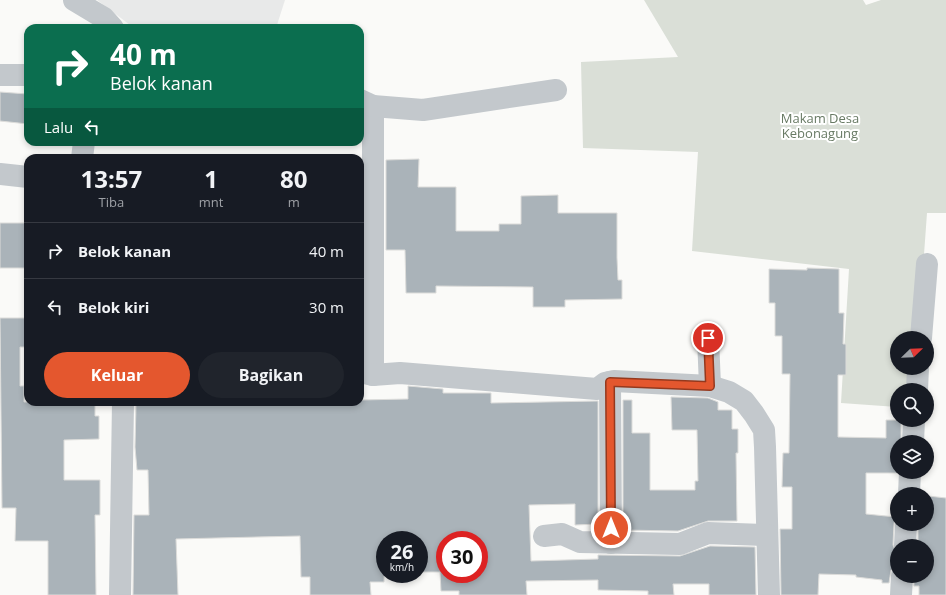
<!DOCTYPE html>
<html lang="id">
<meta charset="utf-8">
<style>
body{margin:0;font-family:"Open Sans",sans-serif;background:#20242c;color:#f1f3f6;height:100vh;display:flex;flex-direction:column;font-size:15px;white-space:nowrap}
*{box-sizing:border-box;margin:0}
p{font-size:13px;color:#9ea1a6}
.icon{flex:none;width:22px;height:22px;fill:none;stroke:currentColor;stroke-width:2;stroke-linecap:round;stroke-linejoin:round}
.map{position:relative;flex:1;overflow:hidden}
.panel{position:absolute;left:24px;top:154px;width:340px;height:252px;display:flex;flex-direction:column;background:#171b24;border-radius:12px;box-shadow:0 2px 6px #0003}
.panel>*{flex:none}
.hud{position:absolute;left:24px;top:24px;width:340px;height:122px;border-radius:12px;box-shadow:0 2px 6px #0003;background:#0b6e4f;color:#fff;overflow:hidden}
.needle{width:26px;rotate:67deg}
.controls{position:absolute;left:890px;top:331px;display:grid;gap:8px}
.controls a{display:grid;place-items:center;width:44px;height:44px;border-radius:50%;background:#171b24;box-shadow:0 2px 6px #0003;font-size:20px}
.speed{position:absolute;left:376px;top:531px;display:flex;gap:8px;font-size:20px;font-weight:700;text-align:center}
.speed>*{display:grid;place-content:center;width:52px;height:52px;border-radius:50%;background:#171b24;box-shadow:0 2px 6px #0003;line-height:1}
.speed small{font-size:10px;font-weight:400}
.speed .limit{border:6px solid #d22;background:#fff;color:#111}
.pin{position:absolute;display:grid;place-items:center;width:34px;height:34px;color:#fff;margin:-17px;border:2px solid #fff;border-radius:50%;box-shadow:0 1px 4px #0007}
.me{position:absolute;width:44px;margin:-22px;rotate:0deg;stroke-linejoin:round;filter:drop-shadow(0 0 3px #0008)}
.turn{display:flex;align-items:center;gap:14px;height:84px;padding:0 20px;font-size:18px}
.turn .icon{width:52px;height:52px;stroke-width:2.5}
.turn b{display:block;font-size:28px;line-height:34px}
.then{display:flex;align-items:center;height:38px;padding:0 20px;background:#0003;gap:8px;font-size:15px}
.eta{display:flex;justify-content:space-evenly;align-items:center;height:68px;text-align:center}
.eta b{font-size:24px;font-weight:700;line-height:28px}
.primary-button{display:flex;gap:8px;margin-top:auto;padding:8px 20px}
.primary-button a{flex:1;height:46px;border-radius:24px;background:#e4572e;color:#fff;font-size:16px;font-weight:700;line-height:46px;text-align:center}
.primary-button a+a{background:#20242c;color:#f1f3f6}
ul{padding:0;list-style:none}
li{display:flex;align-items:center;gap:12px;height:56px;padding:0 20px;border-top:1px solid #363941}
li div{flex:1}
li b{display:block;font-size:15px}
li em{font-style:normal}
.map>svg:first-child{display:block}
</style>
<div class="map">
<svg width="946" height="595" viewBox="0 0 946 595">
<rect width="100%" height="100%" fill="#fafaf8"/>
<path fill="#e8e9e9" d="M97,0H285L276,28H134Z"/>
<path fill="#dadfd7" d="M644,0H863L866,5L881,0H946V213H927L918,338H897V368H916L914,390H897V407L841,403L849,269L692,251L698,152L583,148L581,62L678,57Z"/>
<g fill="#aab3b9" stroke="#dcdcda" fill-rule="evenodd">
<path d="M0,92L28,94V124L0,121Z"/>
<path d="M419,159L418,187H456V231H499V224H521V196L558,195V213H617V258L618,280H622V299L565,300V307H533V287L436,286V293H406L405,250H386V160Z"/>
<rect x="0" y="223" width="28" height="45"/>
<path d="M807,268L839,269V313H844L843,344H846V375H838V437L886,438V420H901V442H897V473H866V514L896,517L894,523L893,545L897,555V565L891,570L889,583H882V580L856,577V575L819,574L818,595H781L780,529H792V487H782L783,453H789L790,374H782V336H775V303H769V269L807,270Z"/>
<path d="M0,318H28V347H20V386H24V402H95V416H99V439L64,440V480H100V515H95L96,595H48V541H15L16,508H2Z"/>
<path d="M408,386L443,389V393H491V403L598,401V530V524L575,525V504L529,505L531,561L598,559V555L680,556L710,546L755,547L756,595H709V584H673L674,595H648V591L598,590V580L526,581L527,595H459V591H441L440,572H419V540H385L384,582H370L371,595H310V577H301L300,536L176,539L178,595H133L134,515H149L148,470H137L135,447L136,405H170V402H360V400L408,399ZM445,540H479V574H445Z"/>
<path d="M671,397L708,398L718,402V410H732V429H738V453H736L737,521H708L678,531L623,530V400H632V433H650V490H695V481H698L697,430H672Z"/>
<path d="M928,496L946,498V595H919V586H914V576H927V546H918V524H927Z"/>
</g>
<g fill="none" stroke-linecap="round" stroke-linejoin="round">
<g stroke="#c3c8cc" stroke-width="22">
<path d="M74,0L104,18L113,28"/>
<path d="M0,75H28"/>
<path d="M360,100L373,106V375"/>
<path d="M373,106L423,110L556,90"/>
<path d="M82,158L84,142"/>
<path d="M0,174L28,177"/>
<path d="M708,338L710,386"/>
<path d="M921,338L927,264"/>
<path d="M360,372L373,375L400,373L597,389L605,383L614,381L710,386L729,392L744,401L754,414L764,430L765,447L769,595"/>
<path d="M610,382L611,543"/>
<path d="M917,390L918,368"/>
<path d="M913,442L914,420"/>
<path d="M909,494L910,472"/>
<path d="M544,536L562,534L580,542L680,544L708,533L767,535"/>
<path d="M905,546L906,524"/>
<path d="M120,595L123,402"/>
<path d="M901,595L902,576"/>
</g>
</g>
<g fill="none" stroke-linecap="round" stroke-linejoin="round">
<defs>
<path id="route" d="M611,528L610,382L710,386L708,338"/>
</defs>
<use href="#route" stroke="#94391e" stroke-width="10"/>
<use href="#route" stroke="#e4572e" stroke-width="7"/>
</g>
<g text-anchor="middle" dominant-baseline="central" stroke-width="4" stroke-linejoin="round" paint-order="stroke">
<g font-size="13" fill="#687a64" stroke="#fff">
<text x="820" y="118">Makam Desa<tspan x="820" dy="15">Kebonagung</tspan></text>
</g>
</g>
</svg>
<div class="controls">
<a><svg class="needle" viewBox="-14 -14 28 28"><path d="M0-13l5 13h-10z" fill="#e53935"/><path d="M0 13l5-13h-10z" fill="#9ea1a6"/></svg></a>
<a><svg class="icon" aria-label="search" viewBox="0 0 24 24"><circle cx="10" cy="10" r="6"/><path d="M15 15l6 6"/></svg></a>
<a><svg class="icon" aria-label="layers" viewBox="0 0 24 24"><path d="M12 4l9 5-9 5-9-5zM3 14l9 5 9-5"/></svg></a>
<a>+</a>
<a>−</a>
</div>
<div class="speed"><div>26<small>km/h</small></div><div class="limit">30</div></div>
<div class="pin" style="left:708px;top:338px;background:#d93025"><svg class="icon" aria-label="arrive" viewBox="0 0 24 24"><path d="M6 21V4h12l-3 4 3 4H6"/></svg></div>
<svg class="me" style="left:611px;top:528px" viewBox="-20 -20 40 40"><circle r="17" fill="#e4572e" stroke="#fff" stroke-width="3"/><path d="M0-11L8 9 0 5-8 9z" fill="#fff"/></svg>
<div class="hud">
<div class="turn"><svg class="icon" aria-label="right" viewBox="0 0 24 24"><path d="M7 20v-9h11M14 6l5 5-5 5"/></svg><div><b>40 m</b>Belok kanan</div></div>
<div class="then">Lalu<svg class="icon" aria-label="left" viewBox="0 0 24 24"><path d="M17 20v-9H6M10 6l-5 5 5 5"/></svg></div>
</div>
<section class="panel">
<div class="eta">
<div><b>13:57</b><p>Tiba</p></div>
<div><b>1</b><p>mnt</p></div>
<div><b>80</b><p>m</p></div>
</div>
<ul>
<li><svg class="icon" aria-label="right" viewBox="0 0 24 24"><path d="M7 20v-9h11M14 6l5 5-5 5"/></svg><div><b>Belok kanan</b></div><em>40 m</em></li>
<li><svg class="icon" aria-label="left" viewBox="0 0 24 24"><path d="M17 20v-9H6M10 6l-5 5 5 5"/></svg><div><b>Belok kiri</b></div><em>30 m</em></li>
</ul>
<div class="primary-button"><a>Keluar</a><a>Bagikan</a></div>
</section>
</div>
